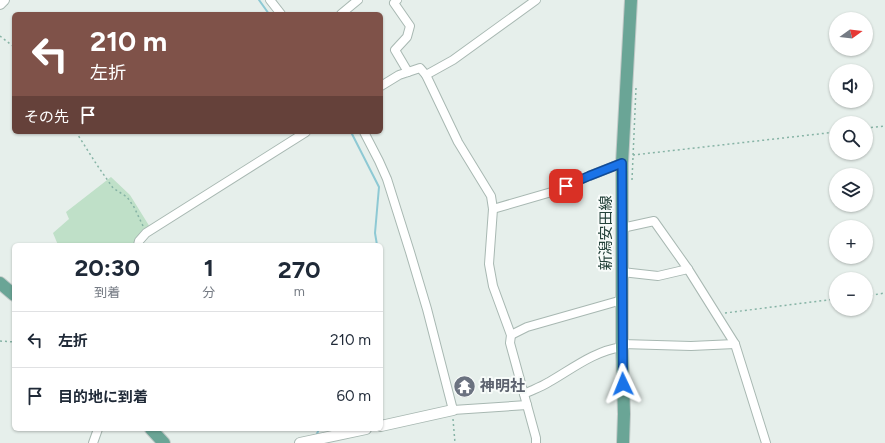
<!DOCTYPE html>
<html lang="ja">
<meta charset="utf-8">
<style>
body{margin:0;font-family:Figtree,"Noto Sans JP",sans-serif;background:#f6f6f7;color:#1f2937;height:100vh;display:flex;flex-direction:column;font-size:15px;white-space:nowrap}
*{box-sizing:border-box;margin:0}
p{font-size:13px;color:#747a83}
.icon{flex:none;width:22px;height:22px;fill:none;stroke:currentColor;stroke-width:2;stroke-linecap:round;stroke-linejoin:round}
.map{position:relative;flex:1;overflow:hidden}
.side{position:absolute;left:12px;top:243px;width:371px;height:188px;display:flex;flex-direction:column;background:#fff;border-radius:6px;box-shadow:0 1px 3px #0004}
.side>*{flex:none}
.top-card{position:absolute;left:12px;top:12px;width:371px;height:122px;border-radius:6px;box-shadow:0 1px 3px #0004;background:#7f5249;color:#fff;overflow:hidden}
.needle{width:26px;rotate:75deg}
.fabs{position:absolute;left:829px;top:12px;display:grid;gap:8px}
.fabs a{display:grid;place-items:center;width:44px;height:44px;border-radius:50%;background:#fff;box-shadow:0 1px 3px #0004;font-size:20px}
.pin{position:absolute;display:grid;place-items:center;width:34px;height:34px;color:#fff;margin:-17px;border-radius:8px;box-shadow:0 2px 6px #0006}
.me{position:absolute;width:44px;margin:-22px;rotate:358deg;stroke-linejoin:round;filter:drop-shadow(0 0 3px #0008)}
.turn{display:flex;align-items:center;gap:14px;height:84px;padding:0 12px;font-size:18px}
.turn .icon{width:52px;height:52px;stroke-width:2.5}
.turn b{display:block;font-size:28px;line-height:34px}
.then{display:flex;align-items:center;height:38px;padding:0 12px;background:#0003;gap:8px;font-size:15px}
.eta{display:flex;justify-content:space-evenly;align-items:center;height:68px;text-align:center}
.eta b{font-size:24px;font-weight:700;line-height:28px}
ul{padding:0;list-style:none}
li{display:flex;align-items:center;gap:12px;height:56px;padding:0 12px;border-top:1px solid #e0e1e3}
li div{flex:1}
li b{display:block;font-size:15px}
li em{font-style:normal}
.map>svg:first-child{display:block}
</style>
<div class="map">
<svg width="885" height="443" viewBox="0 0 885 443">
<rect width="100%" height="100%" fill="#e6efeb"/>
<path fill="#bfe0c8" d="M111,177L130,195L153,232L145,237L140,245H58L53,233L69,219L66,212Z"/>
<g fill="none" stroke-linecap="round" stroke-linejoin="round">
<g stroke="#8ec9d4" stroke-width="2">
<path d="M259,0L269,14"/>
<path d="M351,132L379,187L375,233L377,245"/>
<path d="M316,436L319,429"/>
</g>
<defs>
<g id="minor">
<path d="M270,0L281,14"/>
<path d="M397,0L394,3L410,26L407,37L395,50L408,72"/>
<path d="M341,14L358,0"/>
<path d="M426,75L453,60L536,0"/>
<path d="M381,86L399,75L420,68L426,75L458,142L491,196L493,209L489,264L493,286L511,335L510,343L536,438V443"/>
<path d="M364,132L379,161L387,179L410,252L427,309L453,410L527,405"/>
<path d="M493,209L555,191L589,176L622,163"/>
<path d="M622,228L654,221L688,269L735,344L766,443"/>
<path d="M138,245L139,241L146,233L306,132"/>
<path d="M622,272L658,276L688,269"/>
<path d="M511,335L527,327L622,300"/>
<path d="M622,344L691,346L735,344"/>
<path d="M524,394C532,390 541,387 549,382C572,369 594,351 622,347"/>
<path d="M93,443L98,429"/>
</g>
<g id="tertiary">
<path d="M0,4L4,0"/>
<path d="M381,426L453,410"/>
<path d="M300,443L366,429"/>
</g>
<g id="primary">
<path d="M0,283L14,295"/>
<path d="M151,429L164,443"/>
<path d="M623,443L624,414L622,347V163L631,0"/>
</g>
</defs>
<use href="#minor" stroke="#a8b8b2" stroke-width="10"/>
<use href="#tertiary" stroke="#a8b8b2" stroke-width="12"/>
<use href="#primary" stroke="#c2cac8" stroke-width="14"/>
<g stroke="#86b3a5" stroke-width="1.5" stroke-dasharray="2 3" stroke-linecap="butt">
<path d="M0,36L14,47"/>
<path d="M866,128L885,126"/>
<path d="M76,132L97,165L113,188L127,197L134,207L143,226"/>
<path d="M633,155L836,132"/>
<path d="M632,180L636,88"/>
<path d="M866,296L885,293"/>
<path d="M725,313L836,299"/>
<path d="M0,341L14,342"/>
<path d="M453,419L455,443"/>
</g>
<use href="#minor" stroke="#fff" stroke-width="8"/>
<use href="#tertiary" stroke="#fff" stroke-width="10"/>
<use href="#primary" stroke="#6aa596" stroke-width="12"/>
</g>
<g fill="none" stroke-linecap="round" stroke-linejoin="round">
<defs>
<path id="route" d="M566,186L589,176L622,163L623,384"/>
</defs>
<use href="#route" stroke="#114b97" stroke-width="10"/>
<use href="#route" stroke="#1a73e8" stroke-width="7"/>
</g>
<defs>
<symbol id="temple-disc" viewBox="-11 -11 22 22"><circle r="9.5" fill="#6b7280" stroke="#f7fbf9"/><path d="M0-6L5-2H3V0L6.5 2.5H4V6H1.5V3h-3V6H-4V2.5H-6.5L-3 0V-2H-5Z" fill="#fff"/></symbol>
</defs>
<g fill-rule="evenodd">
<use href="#temple-disc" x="452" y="374" width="25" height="25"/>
</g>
<g text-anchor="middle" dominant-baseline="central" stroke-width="4" stroke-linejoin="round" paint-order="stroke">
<g font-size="15" fill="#24423a" stroke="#f7fbf9">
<text transform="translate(606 233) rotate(-90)">新潟安田線</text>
</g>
<g font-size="15" font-weight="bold" fill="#5b616d" stroke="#f7fbf9" text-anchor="start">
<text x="480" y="386">神明社</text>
</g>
</g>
</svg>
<div class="fabs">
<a><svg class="needle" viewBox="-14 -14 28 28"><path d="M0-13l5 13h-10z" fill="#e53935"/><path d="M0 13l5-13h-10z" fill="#747a83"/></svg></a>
<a><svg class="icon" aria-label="sound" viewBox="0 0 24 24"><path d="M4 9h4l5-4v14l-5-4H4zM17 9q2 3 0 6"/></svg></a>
<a><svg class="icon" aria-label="search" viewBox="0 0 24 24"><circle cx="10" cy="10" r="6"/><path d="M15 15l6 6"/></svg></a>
<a><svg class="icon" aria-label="layers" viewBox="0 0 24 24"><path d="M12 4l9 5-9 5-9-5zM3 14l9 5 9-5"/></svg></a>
<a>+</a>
<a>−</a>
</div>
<div class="pin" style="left:566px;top:186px;background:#d93025"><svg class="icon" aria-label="arrive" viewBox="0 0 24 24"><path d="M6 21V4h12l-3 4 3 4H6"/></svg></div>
<svg class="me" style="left:623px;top:384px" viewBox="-20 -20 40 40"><path d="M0-17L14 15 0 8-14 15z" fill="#1a73e8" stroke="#fff" stroke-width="4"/></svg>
<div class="top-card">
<div class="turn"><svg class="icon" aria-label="left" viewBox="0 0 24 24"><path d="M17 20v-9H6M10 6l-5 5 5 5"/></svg><div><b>210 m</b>左折</div></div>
<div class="then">その先<svg class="icon" aria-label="arrive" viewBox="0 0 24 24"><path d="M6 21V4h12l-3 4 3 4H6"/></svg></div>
</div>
<section class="side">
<div class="eta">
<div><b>20:30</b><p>到着</p></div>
<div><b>1</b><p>分</p></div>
<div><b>270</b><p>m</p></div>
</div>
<ul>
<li><svg class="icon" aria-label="left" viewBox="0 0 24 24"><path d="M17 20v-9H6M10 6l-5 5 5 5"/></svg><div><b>左折</b></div><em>210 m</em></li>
<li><svg class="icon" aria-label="arrive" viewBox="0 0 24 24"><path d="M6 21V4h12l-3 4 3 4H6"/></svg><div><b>目的地に到着</b></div><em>60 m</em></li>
</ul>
</section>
</div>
